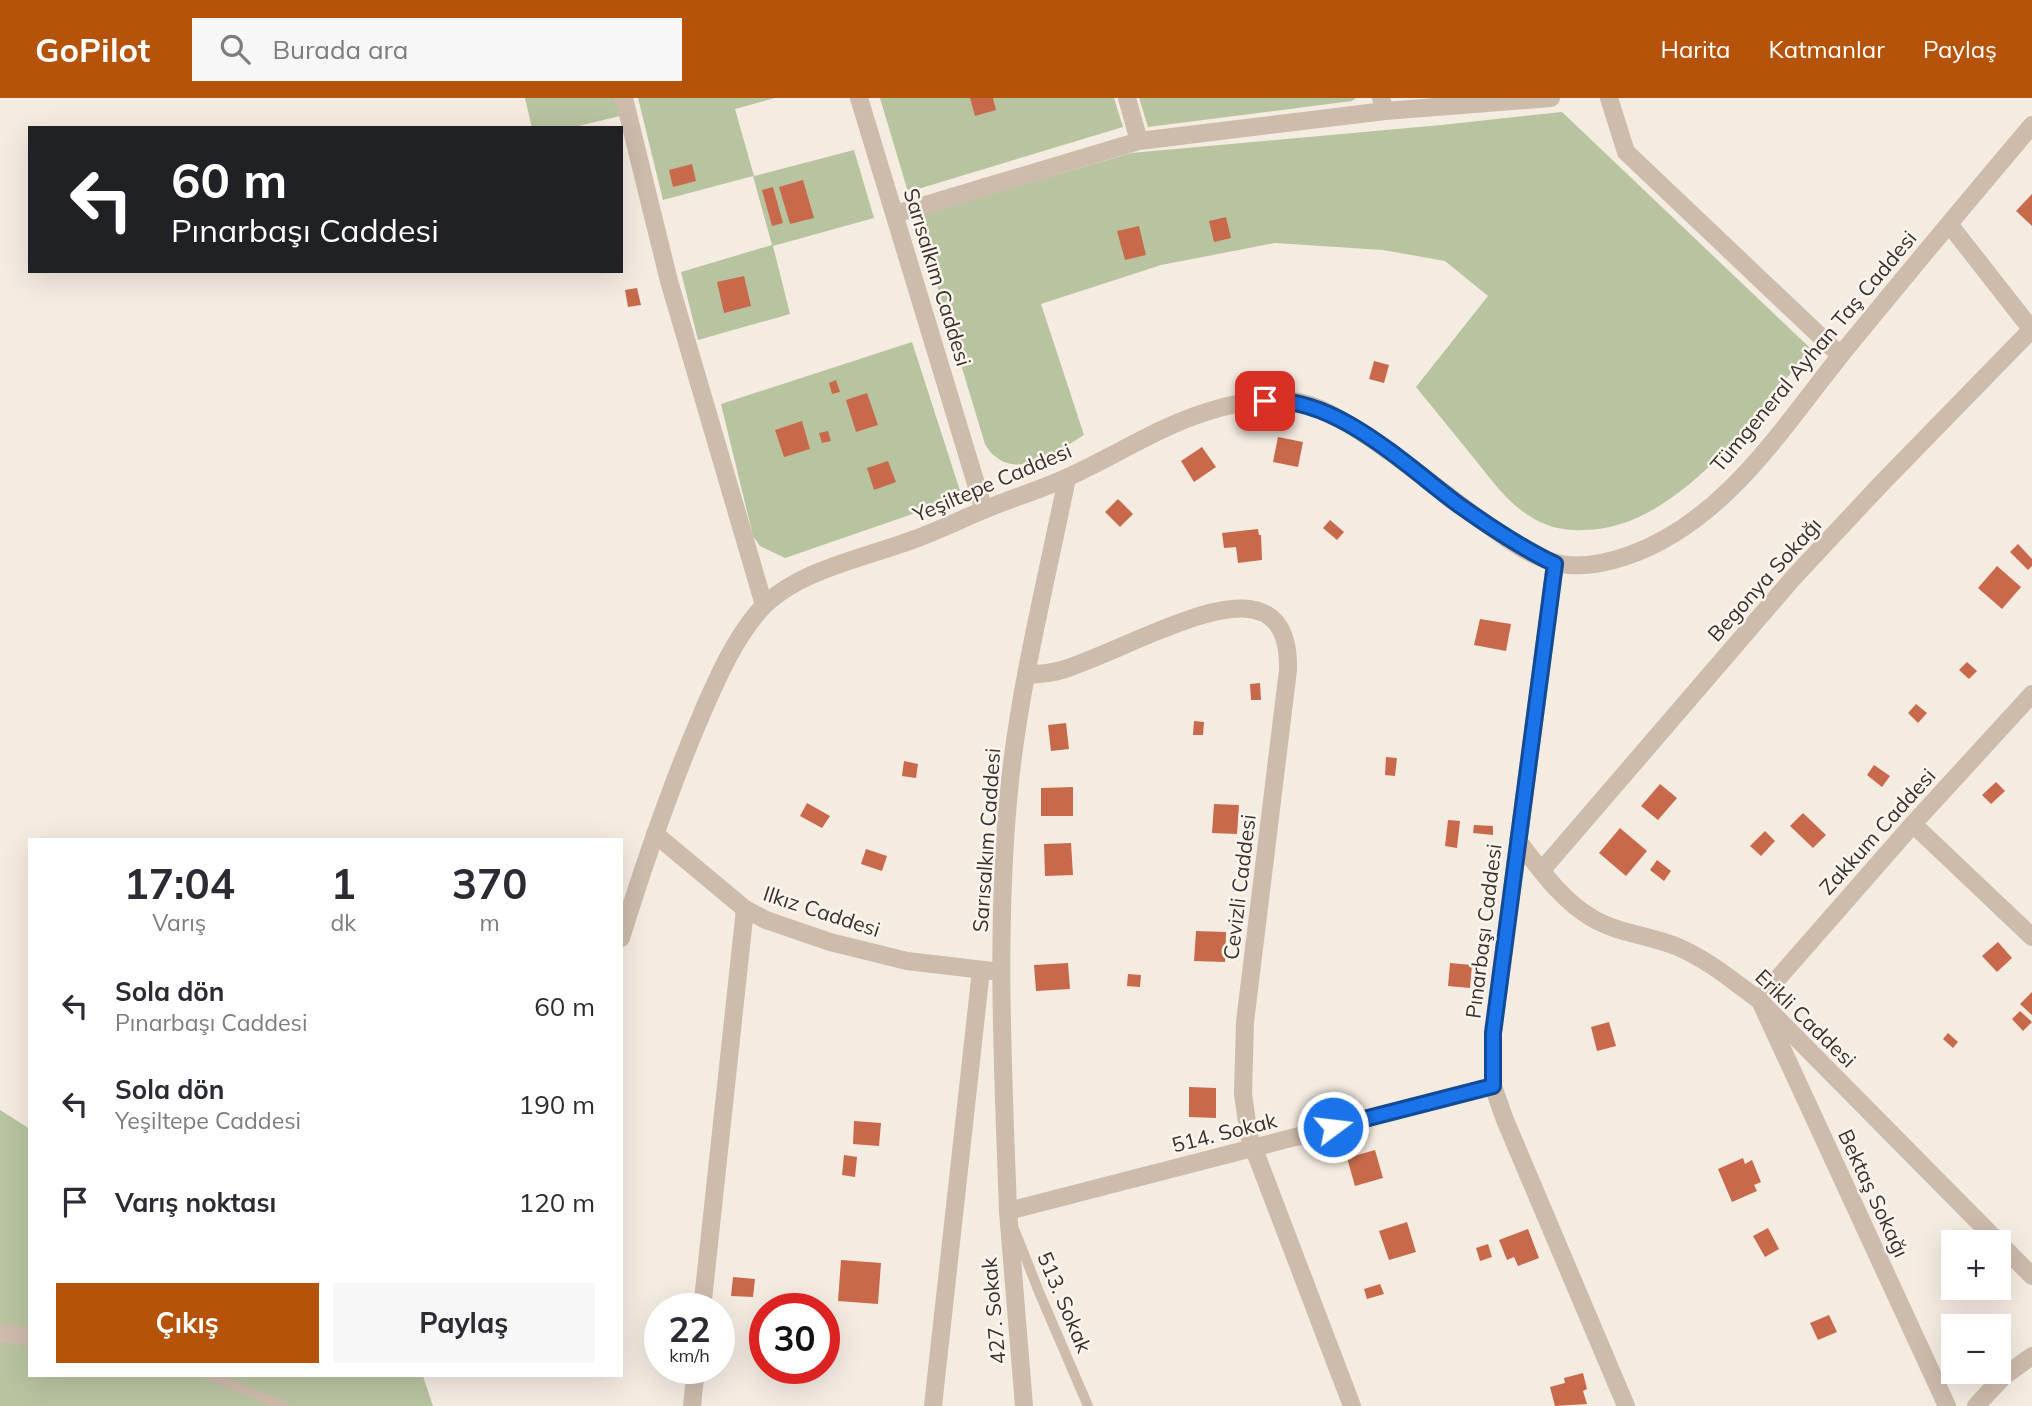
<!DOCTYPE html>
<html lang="tr">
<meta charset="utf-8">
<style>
body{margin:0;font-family:Mulish,sans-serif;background:#f7f7f7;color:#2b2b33;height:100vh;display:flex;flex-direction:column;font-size:26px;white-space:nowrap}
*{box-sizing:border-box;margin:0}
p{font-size:23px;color:#7c7c81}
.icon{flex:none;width:38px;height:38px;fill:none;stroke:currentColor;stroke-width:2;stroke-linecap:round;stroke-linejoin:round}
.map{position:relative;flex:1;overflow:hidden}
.side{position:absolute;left:28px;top:740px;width:595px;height:539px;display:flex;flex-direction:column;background:#fff;border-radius:0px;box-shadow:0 7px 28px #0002}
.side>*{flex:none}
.banner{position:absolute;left:28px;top:28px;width:595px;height:147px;border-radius:0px;box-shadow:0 7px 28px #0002;background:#202124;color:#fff;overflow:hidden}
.controls{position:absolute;left:1941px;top:1132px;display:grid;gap:14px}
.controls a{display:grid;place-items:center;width:70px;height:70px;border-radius:0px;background:#fff;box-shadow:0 7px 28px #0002;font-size:35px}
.speed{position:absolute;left:644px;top:1195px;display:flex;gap:14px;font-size:35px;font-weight:700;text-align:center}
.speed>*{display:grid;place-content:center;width:91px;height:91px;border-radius:50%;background:#fff;box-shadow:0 7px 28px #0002;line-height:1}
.speed small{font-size:18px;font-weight:400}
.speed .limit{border:10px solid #d22;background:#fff;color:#111}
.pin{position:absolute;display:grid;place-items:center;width:60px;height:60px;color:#fff;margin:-30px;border-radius:14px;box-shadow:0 4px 10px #0006}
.me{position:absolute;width:77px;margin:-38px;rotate:75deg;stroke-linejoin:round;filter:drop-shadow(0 0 5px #0008)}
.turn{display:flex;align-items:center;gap:24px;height:147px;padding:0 28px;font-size:32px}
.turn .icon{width:91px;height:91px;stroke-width:2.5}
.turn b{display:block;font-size:49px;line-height:60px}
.eta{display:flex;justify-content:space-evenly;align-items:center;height:119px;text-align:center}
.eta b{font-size:42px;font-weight:700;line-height:49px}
.cta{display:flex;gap:14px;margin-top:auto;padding:14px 28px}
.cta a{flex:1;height:80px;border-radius:0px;background:#b45309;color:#fff;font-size:28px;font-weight:700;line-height:80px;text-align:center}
.cta a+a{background:#f7f7f7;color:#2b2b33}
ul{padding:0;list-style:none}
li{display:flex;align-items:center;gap:21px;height:98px;padding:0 28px}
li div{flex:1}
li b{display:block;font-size:26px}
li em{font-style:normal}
header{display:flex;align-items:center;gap:42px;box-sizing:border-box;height:98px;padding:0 35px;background:#b45309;color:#fff}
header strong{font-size:33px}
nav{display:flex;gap:38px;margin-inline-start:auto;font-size:24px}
.search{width:490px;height:63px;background:#f7f7f7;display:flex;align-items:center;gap:18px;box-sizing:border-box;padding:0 24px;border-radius:0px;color:#7c7c81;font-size:26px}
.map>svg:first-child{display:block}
</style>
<header>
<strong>GoPilot</strong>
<div class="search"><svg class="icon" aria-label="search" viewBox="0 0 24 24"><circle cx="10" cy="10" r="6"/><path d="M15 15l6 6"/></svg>Burada ara</div>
<nav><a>Harita</a><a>Katmanlar</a><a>Paylaş</a></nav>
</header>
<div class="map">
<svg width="2032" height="1308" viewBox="0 0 2032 1308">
<rect width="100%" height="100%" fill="#f4ebe1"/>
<g fill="#b8c4a0">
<path d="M525,0H615L620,18L570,30H532Z"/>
<path d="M638,0H775L735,11L754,78L854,52L874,120L773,148L790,216L698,242L681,174L772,147L753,78L663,102Z"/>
<path d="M880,0H1114L1123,29L908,94Z"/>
<path d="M1139,0H1356L1352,3L1148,29Z"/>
<path d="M1562,14L1810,250C1759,316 1676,432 1584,432C1565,433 1545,429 1528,417C1506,403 1490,380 1473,359C1454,336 1435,312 1416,289L1488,198L1445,163L1383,152L1275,145L1161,167L1041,206L1084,337C1061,351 1022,380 996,359C991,356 988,351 985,346L916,118L1131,55L1441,27Z"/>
<path d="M912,244L962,399L785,460L760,448L753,438L721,306Z"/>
<path d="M0,1012L30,1031V1278H423L433,1308H0Z"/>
</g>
<g fill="#c8694b">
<path d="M970,0H993L996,12L975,18Z"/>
<path d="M692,66L696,83L673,89L669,72Z"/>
<path d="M803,82L814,120L790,126L779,89Z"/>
<path d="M773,89L783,125L772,128L762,92Z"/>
<path d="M2032,96V128L2016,113Z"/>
<path d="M1226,119L1231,140L1214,144L1209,123Z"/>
<path d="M1139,128L1146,157L1125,162L1117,133Z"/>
<path d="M744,178L751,208L724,215L717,184Z"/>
<path d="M637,190L641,207L628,209L625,192Z"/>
<path d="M1374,263L1389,267L1384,285L1369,281Z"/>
<path d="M836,282L840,294L832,296L829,285Z"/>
<path d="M867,295L878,327L856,334L846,302Z"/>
<path d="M802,323L810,351L784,359L775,332Z"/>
<path d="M828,333L831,343L822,345L819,335Z"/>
<path d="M1278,339L1303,344L1298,369L1273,364Z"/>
<path d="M1202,349L1216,369L1194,384L1181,363Z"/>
<path d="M888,363L896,384L874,392L867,370Z"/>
<path d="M1118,401L1133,416L1120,429L1105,414Z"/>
<path d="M1330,422L1344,434L1337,442L1323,430Z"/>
<path d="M1258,431L1259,437H1261L1262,462L1238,465L1236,449L1224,450L1222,435Z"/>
<path d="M2018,446L2032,461V468L2028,472L2010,454Z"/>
<path d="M1997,468L2021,489L2002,511L1978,490Z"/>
<path d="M1480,521L1511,526L1506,553L1474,547Z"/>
<path d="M1967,564L1977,573L1969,581L1959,572Z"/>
<path d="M1260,585L1261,602H1251L1250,586Z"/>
<path d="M1916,606L1927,615L1918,625L1908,615Z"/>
<path d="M1194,623L1204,624L1203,637H1193Z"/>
<path d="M1066,625L1069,651L1051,653L1048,627Z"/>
<path d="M1386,659L1397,660L1395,678L1385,677Z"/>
<path d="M904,663L918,666L916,680L902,678Z"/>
<path d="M1874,667L1890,678L1882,689L1867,677Z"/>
<path d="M1996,684L2005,693L1991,706L1982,697Z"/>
<path d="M1660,686L1677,700L1658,722L1641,708Z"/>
<path d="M1073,689V718H1041V690Z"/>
<path d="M807,705L830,718L822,730L800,718Z"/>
<path d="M1214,706L1239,707L1237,736L1212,735Z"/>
<path d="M1803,715L1826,737L1813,750L1790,728Z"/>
<path d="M1448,722L1460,723L1457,750L1445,748Z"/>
<path d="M1474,727L1493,728V737L1473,735Z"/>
<path d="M1620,730L1647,753L1626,778L1599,755Z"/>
<path d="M1765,733L1775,743L1761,758L1750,748Z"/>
<path d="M1071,745L1073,777L1045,778L1044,746Z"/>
<path d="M866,751L887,758L882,773L861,766Z"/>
<path d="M1657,762L1671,773L1664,783L1650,772Z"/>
<path d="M1196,833L1226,834L1225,864L1194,863Z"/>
<path d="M1998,844L2012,860L1997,874L1982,858Z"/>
<path d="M1068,865L1070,891L1036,893L1034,867Z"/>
<path d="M1450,865L1472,867L1470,890L1448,888Z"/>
<path d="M1128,876L1141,877L1140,889L1127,888Z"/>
<path d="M2032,894V917L2020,906Z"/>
<path d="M2020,913L2032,924L2023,933L2012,921Z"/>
<path d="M1609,924L1616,948L1597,953L1591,929Z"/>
<path d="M1948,935L1958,944L1953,950L1943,941Z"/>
<path d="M1189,989L1216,990V1020L1189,1019Z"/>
<path d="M854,1023L881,1025L879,1048L853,1046Z"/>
<path d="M1375,1052L1383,1080L1355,1088L1347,1060Z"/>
<path d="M844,1057L857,1059L855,1079L842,1077Z"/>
<path d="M1743,1060L1745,1066L1752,1062L1761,1084L1754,1087L1757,1093L1732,1104L1718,1071Z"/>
<path d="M1407,1124L1416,1154L1389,1162L1379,1133Z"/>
<path d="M1768,1130L1779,1151L1765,1159L1753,1138Z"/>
<path d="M1528,1131L1539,1160L1518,1168L1514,1159L1507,1162L1499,1142Z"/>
<path d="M1488,1146L1492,1159L1480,1163L1476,1150Z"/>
<path d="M841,1162L881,1165L878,1206L838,1203Z"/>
<path d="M733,1179L755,1181L753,1199L731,1198Z"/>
<path d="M1380,1186L1384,1196L1367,1201L1364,1191Z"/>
<path d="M1829,1217L1837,1234L1818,1242L1810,1225Z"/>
<path d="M1583,1275L1587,1291L1583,1293L1587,1306L1555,1308L1550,1289L1565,1285L1564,1280Z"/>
</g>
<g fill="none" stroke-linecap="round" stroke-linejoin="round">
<g stroke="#cdbbac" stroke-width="10">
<path d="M1015,1133L1039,1194L1088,1308"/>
<path d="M211,1278L284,1308"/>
</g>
<g stroke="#cdbbac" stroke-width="18">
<path d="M624,0L669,183L764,507"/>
<path d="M1127,0L1139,43"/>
<path d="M1609,0L1626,54L1840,257"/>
<path d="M895,116L1139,43L1385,13L1551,0"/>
<path d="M1949,126L2032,232"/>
<path d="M1913,726L2032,839"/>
<path d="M1542,772L1794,479L1881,386L2032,231"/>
<path d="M1761,905L1947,1308"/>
<path d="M702,1211L745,811"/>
<path d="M0,1235L30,1239"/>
<path d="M692,1308L696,1270"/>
<path d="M933,1308L981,872"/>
<path d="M1024,1308L1008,1113L1493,988"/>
</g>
<g stroke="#cdbbac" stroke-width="18">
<path d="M859,0L984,412"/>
<path d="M1381,0L1385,13"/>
<path d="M1555,466L1493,935V988L1505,1022L1626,1308"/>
<path d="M1026,577C1041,576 1055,575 1068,570C1099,559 1128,545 1158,533C1211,512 1290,481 1288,572L1245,924L1243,996L1249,1038L1352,1308"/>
<path d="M655,736L745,811L766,822L830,844L907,863L1001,874"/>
<path d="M1518,743C1540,771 1561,802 1592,820C1619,836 1650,837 1678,849C1708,862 1733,883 1759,902L2032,1178"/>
<path d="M621,840C645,763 671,687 703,613C718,579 734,542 759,513C795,472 865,460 915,441C939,432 962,421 986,411C1012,400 1040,392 1066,380C1113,359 1156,330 1206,314C1238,304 1277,296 1310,307C1328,313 1345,324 1361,334C1404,362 1443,395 1485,425C1507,441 1533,461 1561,466C1582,470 1606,465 1627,458C1729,423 1788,320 1853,242C1912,170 1972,98 2032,27"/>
<path d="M1759,902L1913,726L2032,596"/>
<path d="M1008,1113C1003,970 995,826 1010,683C1021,581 1047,480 1067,380"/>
<path d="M1976,1308L2003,1279L2032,1258"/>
</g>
</g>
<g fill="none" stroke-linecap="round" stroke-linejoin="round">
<defs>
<path id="route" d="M1265,303C1335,297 1406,368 1459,407C1490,429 1521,450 1555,466L1493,935V988L1333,1029"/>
</defs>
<use href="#route" stroke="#114b97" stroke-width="18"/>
<use href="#route" stroke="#1a73e8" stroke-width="12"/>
</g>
<g text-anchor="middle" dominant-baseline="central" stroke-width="5" stroke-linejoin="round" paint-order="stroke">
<g font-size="21" fill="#3b302b" stroke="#fbf5ee">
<text transform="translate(938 179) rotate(73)">Sarısalkım Caddesi</text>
<text transform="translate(1813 253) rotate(-50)">Tümgeneral Ayhan Taş Caddesi</text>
<text transform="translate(992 384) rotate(-23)">Yeşiltepe Caddesi</text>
<text transform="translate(1764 481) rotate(-48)">Begonya Sokağı</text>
<text transform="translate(1877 733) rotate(-48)">Zakkum Caddesi</text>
<text transform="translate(986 742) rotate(-86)">Sarısalkım Caddesi</text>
<text transform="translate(1239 789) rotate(-83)">Cevizli Caddesi</text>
<text transform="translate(822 813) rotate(18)">Ilkız Caddesi</text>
<text transform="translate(1483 833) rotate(-83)">Pınarbaşı Caddesi</text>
<text transform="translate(1806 920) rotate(44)">Erikli Caddesi</text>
<text transform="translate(1224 1034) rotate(-14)">514. Sokak</text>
<text transform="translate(1874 1095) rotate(65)">Bektaş Sokağı</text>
<text transform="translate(1065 1204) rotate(67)">513. Sokak</text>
<text transform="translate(993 1213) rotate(-95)">427. Sokak</text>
</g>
</g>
</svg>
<div class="controls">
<a>+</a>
<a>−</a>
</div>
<div class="speed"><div>22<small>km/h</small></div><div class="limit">30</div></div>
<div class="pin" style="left:1265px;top:303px;background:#d93025"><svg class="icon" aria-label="arrive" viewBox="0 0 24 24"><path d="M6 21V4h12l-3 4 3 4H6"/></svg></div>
<svg class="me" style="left:1333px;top:1029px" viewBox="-20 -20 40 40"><circle r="17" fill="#1a73e8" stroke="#fff" stroke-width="3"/><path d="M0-11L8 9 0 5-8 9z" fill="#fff"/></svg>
<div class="banner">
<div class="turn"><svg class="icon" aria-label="left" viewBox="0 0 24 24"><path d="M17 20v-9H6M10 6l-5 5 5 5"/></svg><div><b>60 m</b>Pınarbaşı Caddesi</div></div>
</div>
<section class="side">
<div class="eta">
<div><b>17:04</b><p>Varış</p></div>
<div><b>1</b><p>dk</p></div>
<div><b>370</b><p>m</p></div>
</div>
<ul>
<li><svg class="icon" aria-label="left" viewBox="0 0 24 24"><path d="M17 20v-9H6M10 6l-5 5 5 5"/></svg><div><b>Sola dön</b><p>Pınarbaşı Caddesi</p></div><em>60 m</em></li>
<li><svg class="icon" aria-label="left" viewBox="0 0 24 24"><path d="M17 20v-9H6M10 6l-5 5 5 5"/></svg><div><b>Sola dön</b><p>Yeşiltepe Caddesi</p></div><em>190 m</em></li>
<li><svg class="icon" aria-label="arrive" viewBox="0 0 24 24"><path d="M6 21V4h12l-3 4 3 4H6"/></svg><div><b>Varış noktası</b></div><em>120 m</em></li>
</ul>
<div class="cta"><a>Çıkış</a><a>Paylaş</a></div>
</section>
</div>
